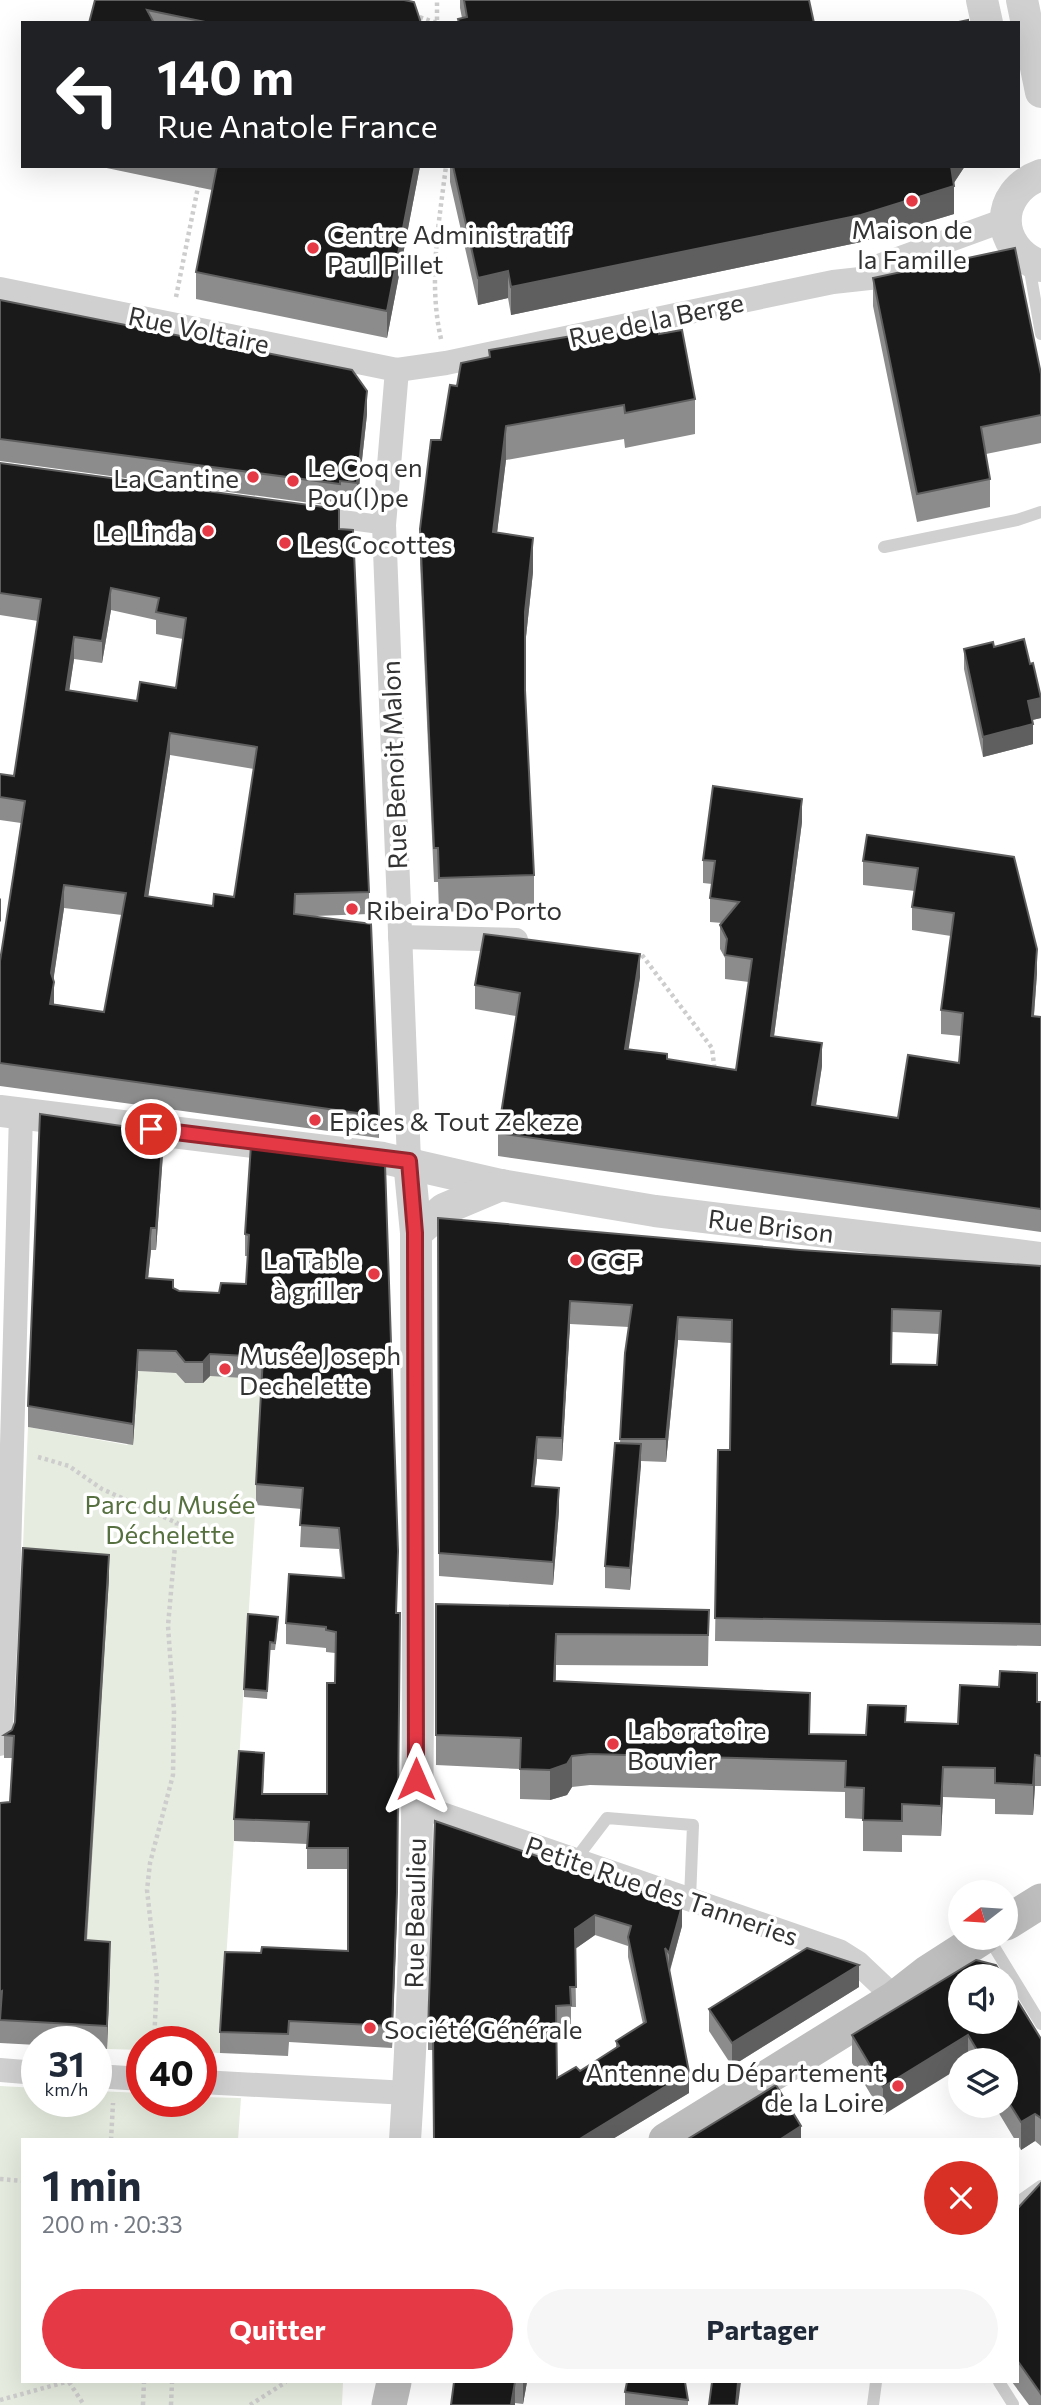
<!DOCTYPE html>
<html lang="fr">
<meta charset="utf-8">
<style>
body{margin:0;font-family:Commissioner,sans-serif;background:#f6f6f7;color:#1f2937;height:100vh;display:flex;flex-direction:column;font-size:26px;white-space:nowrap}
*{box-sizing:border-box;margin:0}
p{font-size:23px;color:#747a83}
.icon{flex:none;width:38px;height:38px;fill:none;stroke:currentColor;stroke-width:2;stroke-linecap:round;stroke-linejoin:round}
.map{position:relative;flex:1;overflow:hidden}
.panel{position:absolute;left:21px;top:2138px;width:998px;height:245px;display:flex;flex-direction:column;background:#fff;border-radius:0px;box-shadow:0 7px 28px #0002}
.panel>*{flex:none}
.banner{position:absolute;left:21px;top:21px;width:999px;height:147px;border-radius:0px;box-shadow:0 7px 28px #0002;background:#202124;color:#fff;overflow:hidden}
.needle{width:46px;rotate:253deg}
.controls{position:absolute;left:948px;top:1880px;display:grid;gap:14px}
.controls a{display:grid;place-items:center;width:70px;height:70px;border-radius:50%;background:#fff;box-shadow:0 7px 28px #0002;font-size:35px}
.speed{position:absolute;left:21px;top:2026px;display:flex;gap:14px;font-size:35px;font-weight:700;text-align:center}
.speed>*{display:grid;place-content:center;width:91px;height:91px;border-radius:50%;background:#fff;box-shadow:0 7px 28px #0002;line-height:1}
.speed small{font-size:18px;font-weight:400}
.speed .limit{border:10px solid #d22;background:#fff;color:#111}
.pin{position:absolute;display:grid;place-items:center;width:60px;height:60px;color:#fff;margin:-30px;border:4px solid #fff;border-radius:50%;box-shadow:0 2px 7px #0007}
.me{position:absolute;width:77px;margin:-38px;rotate:0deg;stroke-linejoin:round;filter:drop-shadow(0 0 5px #0008)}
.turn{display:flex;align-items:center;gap:24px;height:147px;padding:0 21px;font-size:32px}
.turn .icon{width:91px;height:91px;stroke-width:2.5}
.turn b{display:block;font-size:49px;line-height:60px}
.round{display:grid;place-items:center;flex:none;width:74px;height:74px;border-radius:37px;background:#f6f6f7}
.summary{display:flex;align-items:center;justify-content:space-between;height:119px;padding:0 21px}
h1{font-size:42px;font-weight:700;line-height:52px}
.cta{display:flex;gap:14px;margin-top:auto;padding:14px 21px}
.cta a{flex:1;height:80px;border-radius:42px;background:#e63946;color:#fff;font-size:28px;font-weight:700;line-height:80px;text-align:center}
.cta a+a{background:#f6f6f7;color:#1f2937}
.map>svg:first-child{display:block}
</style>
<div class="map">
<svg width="1041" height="2405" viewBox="0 0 1041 2405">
<rect width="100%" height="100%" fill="#fff"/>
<g fill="#e6ecdf">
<path d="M138,1371L176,1373L185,1383H203L210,1376L264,1377L220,2053L201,2052V2042H142V2050L107,2049L109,2017L86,1962L66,1575L22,1570L28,1427L127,1445L133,1438Z"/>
<path d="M0,2086L37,2088V2102H96V2091L142,2093V2102H201V2097L241,2098L238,2140H23V2382H343L342,2405H0Z"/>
</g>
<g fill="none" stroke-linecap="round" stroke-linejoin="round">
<g stroke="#cdcdcd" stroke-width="4.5" stroke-dasharray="3.5 3.5" stroke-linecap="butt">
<path d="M413,15L437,23"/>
<path d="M437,20V0"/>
<path d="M176,297L199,182"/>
<path d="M441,339C428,282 439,223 446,166"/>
<path d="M642,955L712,1048L715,1073"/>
<path d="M38,1457L69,1466L102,1489L177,1523L168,1626L174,1711L173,1775L150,1863L147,1890L157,1979L154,2042"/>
<path d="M111,2140L113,2103"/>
<path d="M0,2179L23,2181"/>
<path d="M69,2382L84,2405"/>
<path d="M0,2400L66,2382"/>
<path d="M143,2405L144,2382"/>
<path d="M171,2405L172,2382"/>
<path d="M250,2405L286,2382"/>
</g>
<g stroke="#d0d0d0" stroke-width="12">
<path d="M1029,265L1041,334"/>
<path d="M884,547L1017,520L1041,512"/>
<path d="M575,1860L607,1818L693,1825L690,1899"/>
<path d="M988,1937L1041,2024"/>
<path d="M1017,2203L1041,2186"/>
<path d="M999,2382L1013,2404"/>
<path d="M873,2405L876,2382"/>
</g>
<path stroke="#d0d0d0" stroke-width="19" d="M316,516L384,525"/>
<g stroke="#d0d0d0" stroke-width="24">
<path d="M873,268L1005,220"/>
<path d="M0,289L397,370L446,363L833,282L906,274"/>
<path d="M397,370L384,525L409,1161"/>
<path d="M400,937L516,940"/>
<path d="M0,1744L8,1592L21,1113"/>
<path d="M416,1805L839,1951L858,1963L895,1998"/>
<path d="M0,2070L37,2073"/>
<path d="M96,2076L142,2079"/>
<path d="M201,2082L408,2093"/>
</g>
<g stroke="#d0d0d0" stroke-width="32">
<path d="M982,0L987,23"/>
<path d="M1022,0L1041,92"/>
<path d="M1041,175C994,192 994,248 1041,266"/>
<path d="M0,1111L383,1158L501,1185L655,1211L1041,1258"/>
<path d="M416,1233L444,1209L501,1185"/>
<path d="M405,2140C425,1839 416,1535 416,1233L409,1161"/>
</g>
<g stroke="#bdbdbd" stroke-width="35">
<path d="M1006,1923L1041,1901"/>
<path d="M666,2140L895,1998L927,1973L983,1937"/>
<path d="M389,2405L394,2382"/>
</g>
</g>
<g fill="#8c8c8c" fill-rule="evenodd">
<path d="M95,0L421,23H89Z"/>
<path d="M460,0H809L814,23H458V19L462,18L460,8Z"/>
<path d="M97,166H420L387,338L196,299V272L212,190Z"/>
<path d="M450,166H965L954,183V214L861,242L511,315L508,298L478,305L450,182Z"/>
<path d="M873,278L1041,374V443L986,454L990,479V507L917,522L873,306Z"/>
<path d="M0,300L367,414L357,506L340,503V507L0,461Z"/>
<path d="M659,334L695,399V434L625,448L624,439L506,460L497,532L533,572L525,646V690L534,875V909L439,912L438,882H434L420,563V529L441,440L457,386L489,357V350L591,338Z"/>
<path d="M0,463L339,529L369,892V914L315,916L379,1116V1138L0,1086V961L21,823L0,820V774L14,776L38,621L0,615ZM111,610L156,620V634L183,639L176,688L137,701L69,690L74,659L102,663ZM170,755L254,769L234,897L213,906L148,896ZM64,908L122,915L104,1012L54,1004L53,981Z"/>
<path d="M994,647L1041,718L1032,720L1033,744L983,757L964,669V649Z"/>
<path d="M802,822L774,1036L822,1066L816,1106L898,1118L959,1063L961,1036L941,1034V1010L951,936L912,930V907L915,891L863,885V861L1014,857L1037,973L1034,1016L1041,1017V1232L498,1156V1133L516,1016L475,1009V985L640,977L628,1049L667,1059L736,1070L749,982L725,979V958L720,949V925L722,923L710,922V898L712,884L703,883V860Z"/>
<path d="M251,1145L397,1613V1913L392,2048L289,2042L288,2056L220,2053V2032L261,1953L348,1951V1869H307V1844L234,1841V1819L264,1774L263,1794H327L335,1683V1653L326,1652V1648L286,1644V1623L342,1578L339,1549L300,1547L302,1509L256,1505V1484L262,1379L210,1376L203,1383H185L176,1373L138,1371L133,1445L28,1427V1406L163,1154L156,1250H151L148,1278L179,1291L219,1293L246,1284L248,1256H245V1234Z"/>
<path d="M438,1218L800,1250L1041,1266V1646L715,1641L718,1450H730L732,1343L678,1340L666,1462L641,1461L630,1590L605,1588V1566L620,1443L625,1353L629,1327L570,1324L562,1461L537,1459L534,1486L559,1511L553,1585L439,1576ZM892,1332L940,1334L937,1365L891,1364Z"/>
<path d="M109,1578L87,1940L110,1965L107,2049L96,2048V2042H37V2045L0,2043V1803L10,1802L12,1758H4V1735L12,1730Z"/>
<path d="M436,1604L709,1610L708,1666L556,1665V1682L810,1734L866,1735L906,1722L958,1724L1037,1702H1041V1786H1035L1033,1815L995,1814V1799L943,1797L941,1836L902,1835V1852L863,1851V1819L845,1818V1792L590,1785L572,1787L567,1795L550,1800L520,1799V1769L436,1765Z"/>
<path d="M278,1625L275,1650H270L267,1699L244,1697V1689Z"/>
<path d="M435,1821L682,1926L670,1971L689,2093L611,2140H434L433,2050H428V2030ZM595,1935L628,1946V1957L643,2024L616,2041V2048L580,2071L557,2078L556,2026L571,2025V2007H576L575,1949Z"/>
<path d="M976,1960L1041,2039V2146L1035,2141L1021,2150L1017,2143V2140H1015L994,2105H1006V2060H961L883,2115L852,2063V2035Z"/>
<path d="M859,1987L732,2066L709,2031V2009Z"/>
<path d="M1041,2183V2405H1029L1012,2382H1017V2209Z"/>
<path d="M454,2382H527L523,2404L515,2403Z"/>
<path d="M625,2392L688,2400V2405H625Z"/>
</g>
<g fill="#5f5f5f">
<path d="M415,166H420L387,338V311Z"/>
<path d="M950,166H965L951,187L954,186V214L861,242L511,315V287Z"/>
<path d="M508,271V298L478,305V278Z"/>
<path d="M367,391V414L357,506V483Z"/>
<path d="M506,426V460L493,566V532Z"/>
<path d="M533,538V572L525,646V612Z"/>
<path d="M111,588V610L102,663V641Z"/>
<path d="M74,637V659L66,713V690Z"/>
<path d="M1041,698V718L1028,721V701Z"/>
<path d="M1033,724V744L983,757V737Z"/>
<path d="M170,733V755L145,918V896Z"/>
<path d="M802,799V822L771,1059V1036Z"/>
<path d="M64,885V908L51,996V973Z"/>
<path d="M1,898V921L0,922V899Z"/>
<path d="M1037,949V973L1032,1040V1016Z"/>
<path d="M640,954V977L625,1072V1049Z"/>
<path d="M54,982V1004H50Z"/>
<path d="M822,1043V1066L812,1129V1105Z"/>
<path d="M163,1132V1154L156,1250V1228Z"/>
<path d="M151,1228V1250L146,1299V1278Z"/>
<path d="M570,1301V1324L562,1461V1438Z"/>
<path d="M678,1317V1340L666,1462V1439Z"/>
<path d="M138,1350V1371L133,1445V1424Z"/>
<path d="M210,1354V1376L203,1383V1362Z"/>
<path d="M537,1437V1459L532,1509V1486Z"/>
<path d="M641,1444V1466L630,1590V1568Z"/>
<path d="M559,1488V1511L553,1585V1562Z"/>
<path d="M109,1555V1578L85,1962V1940Z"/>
<path d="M400,1634L397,1913L392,2048V2026Z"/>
<path d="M556,1634V1665L554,1712V1681Z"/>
<path d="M1035,1755V1786L1033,1815V1785Z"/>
<path d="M572,1756V1787L567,1795L550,1800V1770Z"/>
<path d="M943,1767V1797L941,1836V1806Z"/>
<path d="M682,1906V1926L669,1973V1953Z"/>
<path d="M595,1915V1935L575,1949V1929Z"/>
<path d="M110,1942V1965L107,2049V2026Z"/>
<path d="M859,1965V1987L732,2066V2043Z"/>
<path d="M2,1991V2013L0,2014V1992Z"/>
<path d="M968,2035V2060H961V2067L883,2115V2087Z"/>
<path d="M689,2072V2093L611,2140H578Z"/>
<path d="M1035,2114V2141L1021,2150V2122Z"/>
<path d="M801,2126V2140H781V2139Z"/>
<path d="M515,2382V2405H511Z"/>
<path d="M523,2382H527L523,2404Z"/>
<path d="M738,2382H741L738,2405H736Z"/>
</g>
<g fill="#1a1a1a" stroke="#5f5f5f" stroke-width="2" fill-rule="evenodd">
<path d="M95,0H404L414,2L421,23H210L147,10L154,23H89Z"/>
<path d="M464,0H809L814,23H459L458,19L467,17Z"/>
<path d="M968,20V23H954Z"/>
<path d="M217,166H415L387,311L196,272Z"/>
<path d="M453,166H951L954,186L861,215L511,287L508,271L478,278Z"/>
<path d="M1015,248L1041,374V415L981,427L990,479L917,494L873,278Z"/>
<path d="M0,300L352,370L367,391L357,483L340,481V484L0,439Z"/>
<path d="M657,327L659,334L682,330L695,399L625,413L624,405L506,426L493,532L533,538L525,612V690L534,875L439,878L438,848H434L420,529L431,440H441L450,385L457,386L461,363L490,357L489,350L590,333L591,338Z"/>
<path d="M0,463L339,509V529L353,530L369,892L295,894L294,914L371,924L379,1116L0,1063V961L25,801L0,797V774L14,776L41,599L0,593ZM111,588L159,598L156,612L186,618L176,688L140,682L137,701L66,690L74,637L102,641ZM170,733L257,747L234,897L214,894L213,906L145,896ZM64,885L126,893L104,1012L50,1004L54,982L51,973Z"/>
<path d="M1024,639L1030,664L1033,663L1041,698L1028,701L1033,724L983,737L964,649L993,642L994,647Z"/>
<path d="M713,786L802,799L771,1036L822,1043L812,1105L898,1118L908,1055L959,1063L963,1013L941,1010L954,913L912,907L918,868L863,861L867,835L1014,857L1037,949L1032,1016L1041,1017V1209L498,1133L520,993L475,985L484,934L640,954L625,1049L667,1054V1059L736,1070L752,959L725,955L727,939L720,925L739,902L710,898L715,861L703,860Z"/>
<path d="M40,1114L163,1132L156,1228H151L146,1278L173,1280V1288L179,1291L219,1293L221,1283L246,1284L249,1235L245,1234L251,1145L385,1164L398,1551L396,1613H400L397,1892L392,2026L289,2021L288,2034L220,2032L225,1952L261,1953L262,1947L348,1951V1848H307L309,1822L234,1819L239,1751L264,1753L262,1794H327V1683H335L336,1632L326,1630V1627L286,1623L289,1574L344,1578L339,1528L300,1525L303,1488L256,1484L263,1357L210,1354L203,1362H185L176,1351L138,1350L133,1424L28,1406Z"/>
<path d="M438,1218L800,1250L1041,1266V1624L715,1618L718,1450H730L732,1320L678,1317L666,1439H620L625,1353L632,1305L570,1301L562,1438L537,1437L532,1486L559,1488L553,1562L439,1553ZM892,1309L941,1311L937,1365L891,1364Z"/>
<path d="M615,1443L641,1444L630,1568L605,1566Z"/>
<path d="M23,1548L109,1555L85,1940L110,1942L107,2026L0,2020L2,1991L0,1992V1803L10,1802L14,1736L4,1735L12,1730L15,1722Z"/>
<path d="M436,1604L709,1610L708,1635L556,1634L554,1681L810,1693L809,1734L866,1735L868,1705L906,1706L905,1722L958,1724L960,1685L999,1687L1000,1671L1037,1673V1702H1041V1756L1035,1755L1033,1785L995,1783V1768L943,1767L941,1806L902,1804V1821L863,1820L864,1788L845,1787L846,1761L590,1754L572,1756L567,1764L550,1770L520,1769L521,1738L436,1735Z"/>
<path d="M248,1614L278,1617L275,1643L270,1642L267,1691L244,1689Z"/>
<path d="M435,1821L682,1906L669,1953L665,1948L689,2072L578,2140H434L433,2030H428ZM595,1915L631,1926L628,1937L646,2022L616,2041L619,2046L580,2071L576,2067L557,2078L556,2006L571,2005L570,1987H576L575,1929Z"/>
<path d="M807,1948L859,1965L732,2043L709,2009Z"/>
<path d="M976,1960L996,1965L1003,1976H961V2021H1006V1982L1041,2039V2118L1035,2114L1021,2122L1006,2098V2060H983L968,2035L883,2087L852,2035Z"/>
<path d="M776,2085L801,2126L781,2139L782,2140H689L688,2139Z"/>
<path d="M1041,2183V2394L1017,2360V2209Z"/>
<path d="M454,2382H515L511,2405H451Z"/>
<path d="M627,2382H685L688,2400L625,2392Z"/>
<path d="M712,2382H738L736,2405H709Z"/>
</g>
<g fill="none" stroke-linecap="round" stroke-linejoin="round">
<defs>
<path id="route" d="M151,1129L409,1161L415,1233L416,1779"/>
</defs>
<use href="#route" stroke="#96252e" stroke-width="18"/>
<use href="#route" stroke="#e63946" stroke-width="12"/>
</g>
<g fill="#e63946" stroke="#fff" stroke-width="2.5">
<circle cx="912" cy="201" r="7"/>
<circle cx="313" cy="248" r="7"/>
<circle cx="253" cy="477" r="7"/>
<circle cx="293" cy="481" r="7"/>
<circle cx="208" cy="531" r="7"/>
<circle cx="285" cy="543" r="7"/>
<circle cx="352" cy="909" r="7"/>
<circle cx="315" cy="1120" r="7"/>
<circle cx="576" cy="1260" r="7"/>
<circle cx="374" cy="1274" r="7"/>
<circle cx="225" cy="1369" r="7"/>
<circle cx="613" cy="1744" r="7"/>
<circle cx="370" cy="2028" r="7"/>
<circle cx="898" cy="2086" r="7"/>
</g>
<g text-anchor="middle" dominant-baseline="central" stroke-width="7" stroke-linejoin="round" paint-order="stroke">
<g font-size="26" fill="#333" stroke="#fff" text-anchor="start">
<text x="912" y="228" text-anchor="middle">Maison de<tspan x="912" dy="30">la Famille</tspan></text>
<text x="327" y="233">Centre Administratif<tspan x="327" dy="30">Paul Pillet</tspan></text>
<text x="307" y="466">Le Coq en<tspan x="307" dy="30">Pou(l)pe</tspan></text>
<text x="239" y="477" text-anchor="end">La Cantine</text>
<text x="194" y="531" text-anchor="end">Le Linda</text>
<text x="299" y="543">Les Cocottes</text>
<text x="366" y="909">Ribeira Do Porto</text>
<text x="329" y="1120">Epices &amp; Tout Zekeze</text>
<text x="360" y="1259" text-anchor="end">La Table<tspan x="360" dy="30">à griller</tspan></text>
<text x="590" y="1260">CCF</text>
<text x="239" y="1354">Musée Joseph<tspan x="239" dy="30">Dechelette</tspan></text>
<text x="627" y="1729">Laboratoire<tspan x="627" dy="30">Bouvier</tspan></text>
<text x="384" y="2028">Société Générale</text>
<text x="884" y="2071" text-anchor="end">Antenne du Département<tspan x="884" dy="30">de la Loire</tspan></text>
</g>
<g font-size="26" fill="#333" stroke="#fff">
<text transform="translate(656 319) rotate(-12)">Rue de la Berge</text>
<text transform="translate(199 329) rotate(12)">Rue Voltaire</text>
<text transform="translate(393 765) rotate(-92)">Rue Benoit Malon</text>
<text transform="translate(771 1225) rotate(7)">Rue Brison</text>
<text transform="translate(662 1890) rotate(19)">Petite Rue des Tanneries</text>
<text transform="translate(414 1913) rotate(-89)">Rue Beaulieu</text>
</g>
<g font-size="26" fill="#56703f" stroke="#fff">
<text x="170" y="1503">Parc du Musée<tspan x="170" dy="30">Déchelette</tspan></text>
</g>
</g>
</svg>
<div class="controls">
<a><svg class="needle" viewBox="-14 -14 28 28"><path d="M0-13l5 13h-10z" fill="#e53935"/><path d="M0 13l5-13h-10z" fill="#747a83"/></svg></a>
<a><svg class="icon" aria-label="sound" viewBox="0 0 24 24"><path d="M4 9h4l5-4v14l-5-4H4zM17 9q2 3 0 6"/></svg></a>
<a><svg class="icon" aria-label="layers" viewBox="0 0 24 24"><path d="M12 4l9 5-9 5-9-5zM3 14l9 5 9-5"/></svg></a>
</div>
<div class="speed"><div>31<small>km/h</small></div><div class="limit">40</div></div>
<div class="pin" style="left:151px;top:1129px;background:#d93025"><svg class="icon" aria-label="arrive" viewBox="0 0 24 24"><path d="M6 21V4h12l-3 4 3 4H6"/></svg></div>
<svg class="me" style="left:416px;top:1779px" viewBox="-20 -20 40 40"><path d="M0-17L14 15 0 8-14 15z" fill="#e63946" stroke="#fff" stroke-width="4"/></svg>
<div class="banner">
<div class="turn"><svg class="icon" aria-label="left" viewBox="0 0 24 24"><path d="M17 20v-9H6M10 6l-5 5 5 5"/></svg><div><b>140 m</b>Rue Anatole France</div></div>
</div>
<section class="panel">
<div class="summary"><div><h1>1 min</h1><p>200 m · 20:33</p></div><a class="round" style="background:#d93025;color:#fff"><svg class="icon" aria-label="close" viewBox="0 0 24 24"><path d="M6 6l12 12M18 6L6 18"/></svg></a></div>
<div class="cta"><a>Quitter</a><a>Partager</a></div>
</section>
</div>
